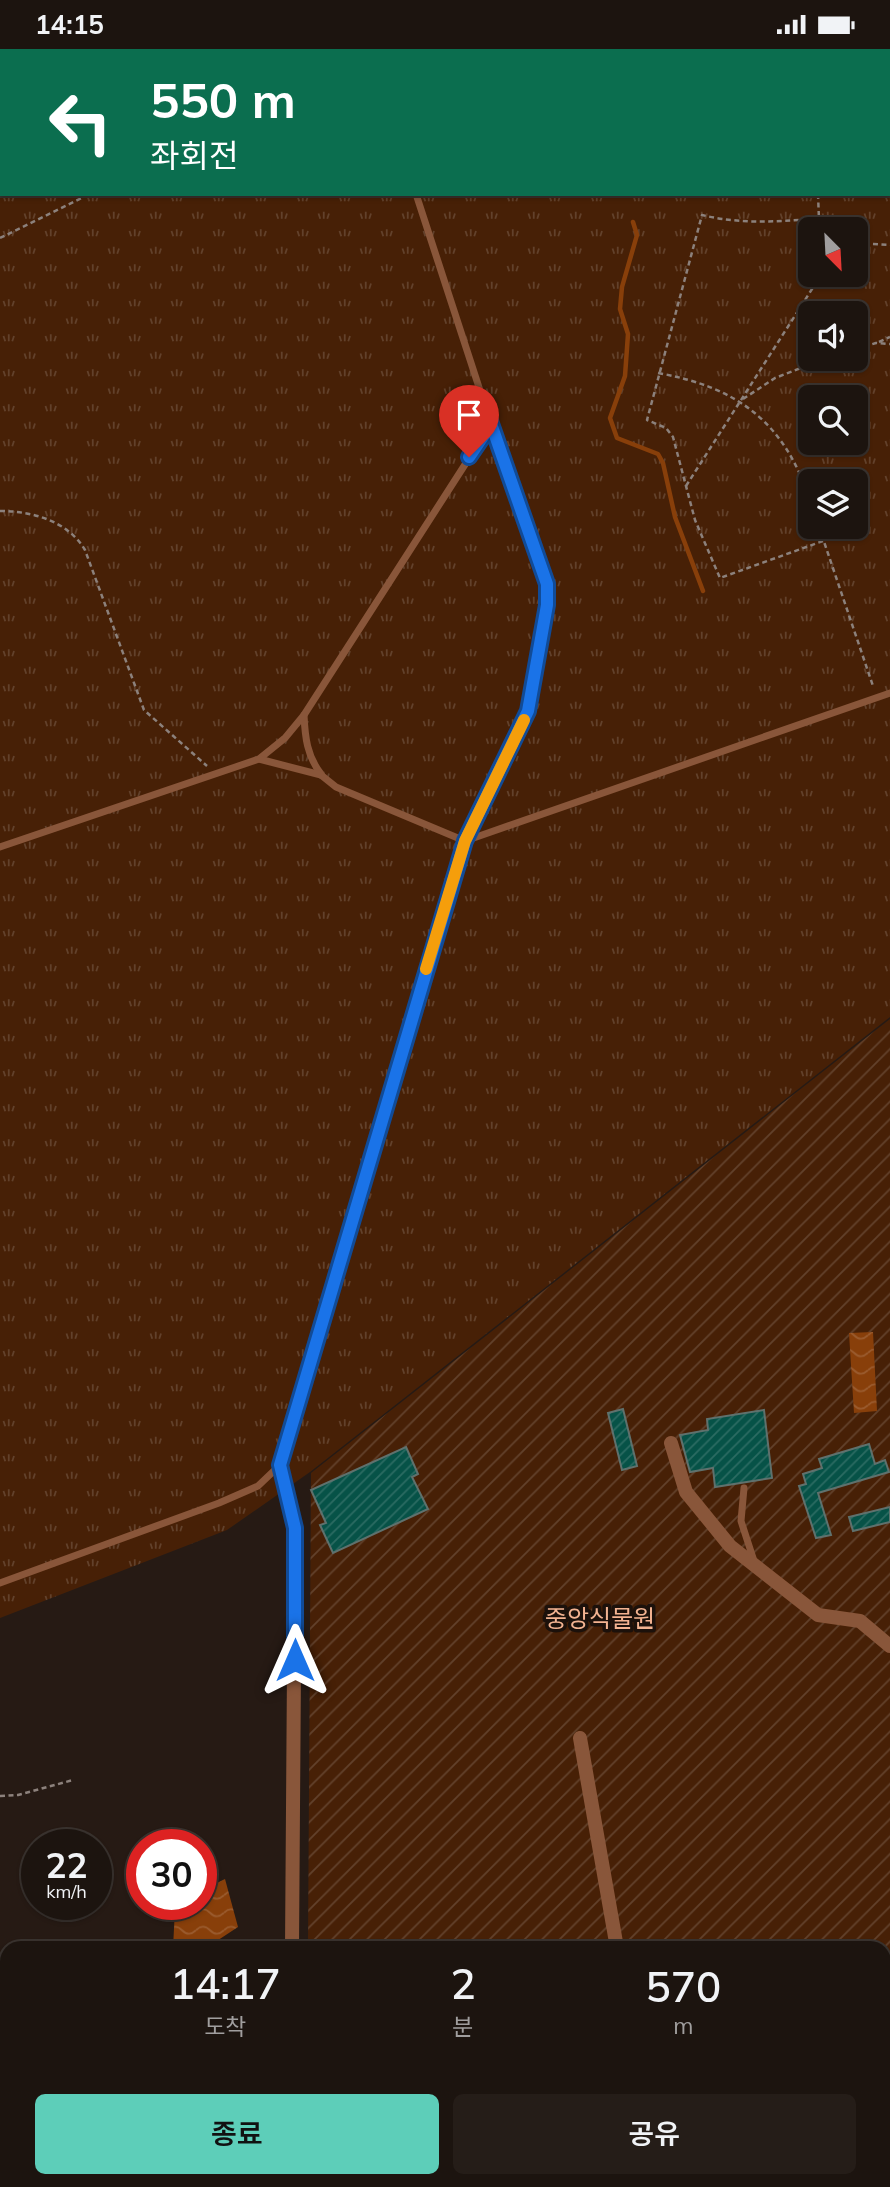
<!DOCTYPE html>
<html lang="ko">
<meta charset="utf-8">
<style>
body{margin:0;font-family:Mulish,"Noto Sans KR",sans-serif;background:#251d18;color:#f1f3f6;height:100vh;display:flex;flex-direction:column;font-size:26px;white-space:nowrap}
*{box-sizing:border-box;margin:0}
p{font-size:23px;color:#a09e9e}
.icon{flex:none;width:38px;height:38px;fill:none;stroke:currentColor;stroke-width:2;stroke-linecap:round;stroke-linejoin:round}
.map{position:relative;flex:1;overflow:hidden}
.drawer{position:absolute;left:0px;top:1892px;width:891px;height:247px;display:flex;flex-direction:column;background:#1c140f;border-radius:21px 21px 0 0;box-shadow:0 2px 5px #0004,0 0 0 2px #3a332f}
.drawer>*{flex:none}
.guide{position:absolute;left:0px;top:0px;width:891px;height:147px;box-shadow:0 2px 5px #0004,0 0 0 2px #3a332f;background:#0b6e4f;color:#fff;overflow:hidden}
.needle{width:46px;rotate:156deg}
.fabs{position:absolute;left:798px;top:168px;display:grid;gap:14px}
.fabs a{display:grid;place-items:center;width:70px;height:70px;border-radius:10px;background:#1c140f;box-shadow:0 2px 5px #0004,0 0 0 2px #3a332f;font-size:35px}
.speed{position:absolute;left:21px;top:1780px;display:flex;gap:14px;font-size:35px;font-weight:700;text-align:center}
.speed>*{display:grid;place-content:center;width:91px;height:91px;border-radius:50%;background:#1c140f;box-shadow:0 2px 5px #0004,0 0 0 2px #3a332f;line-height:1}
.speed small{font-size:18px;font-weight:400}
.speed .limit{border:10px solid #d22;background:#fff;color:#111}
.pin{position:absolute;display:grid;place-items:center;width:60px;height:60px;color:#fff;margin:-72px -30px;border-radius:50% 50% 50% 0;rotate:-45deg;box-shadow:0 0 7px #0007}
.pin .icon{rotate:45deg}
.me{position:absolute;width:77px;margin:-38px;rotate:0deg;stroke-linejoin:round;filter:drop-shadow(0 0 5px #0008)}
.turn{display:flex;align-items:center;gap:24px;height:147px;padding:0 35px;font-size:32px}
.turn .icon{width:91px;height:91px;stroke-width:2.5}
.turn b{display:block;font-size:49px;line-height:60px}
.eta{display:flex;justify-content:space-evenly;align-items:center;height:119px;text-align:center}
.eta b{font-size:42px;font-weight:600;line-height:49px}
.cta{display:flex;gap:14px;margin-top:auto;padding:14px 35px}
.cta a{flex:1;height:80px;border-radius:10px;background:#5dceb9;color:#111;font-size:28px;font-weight:600;line-height:80px;text-align:center}
.cta a+a{background:#251d18;color:#f1f3f6}
.status{display:flex;justify-content:space-between;align-items:center;height:49px;padding:0 35px;background:#1c140f;direction:ltr}
.status svg{height:19px;fill:currentColor}
.map>svg:first-child{display:block}
</style>
<div class="status"><b>14:15</b><svg viewBox="0 0 49 12"><path d="M0 12V9h3v3zM5 12V6h3v6zM10 12V3h3v9zM15 12V0h3v12zM26 1h20v11H26zM47 4h2v5h-2z"/></svg></div>
<div class="map">
<svg width="890" height="2138" viewBox="0 0 890 2138">
<defs>
<pattern id="park-tufts" width="24" height="20" patternUnits="userSpaceOnUse" patternTransform="scale(1.75)"><rect width="24" height="20" fill="#472006"/><path d="M3 7l-1-3M5 7V3M7 7l1-3M15 17l-1-3M17 17v-4M19 17l1-3" fill="none" stroke="#62412b"/></pattern>
<pattern id="garden-furrows" width="10" height="10" patternUnits="userSpaceOnUse" patternTransform="scale(1.75)"><rect width="10" height="10" fill="#472006"/><path d="M-1 1l2-2M0 10L10 0M9 11l2-2" fill="none" stroke="#62412b"/></pattern>
<pattern id="water-waves" width="16" height="10" patternUnits="userSpaceOnUse" patternTransform="scale(1.75)"><rect width="16" height="10" fill="#883f0a"/><path d="M0 5q4-4 8 0t8 0" fill="none" stroke="#9a5b2e"/></pattern>
<pattern id="building-hatch" width="6" height="6" patternUnits="userSpaceOnUse" patternTransform="scale(1.75)"><rect width="6" height="6" fill="#065247"/><path d="M-1 1l2-2M0 6l6-6M5 7l2-2" fill="none" stroke="#2b6b62"/></pattern>
</defs>
<rect width="100%" height="100%" fill="#261a14"/>
<path fill="url(#park-tufts)" fill-rule="evenodd" d="M0,0H890V968L310,1423L227,1481L0,1569ZM2,2H889V145H2ZM810,180H856V226H810ZM810,264H856V310H810ZM810,348H856V394H810ZM810,432H856V478H810Z"/>
<path fill="url(#garden-furrows)" d="M890,970V2138H310V2132H884V1899H308L311,1424Z"/>
<g fill="url(#water-waves)">
<path d="M873,1283L877,1362L854,1364L849,1284Z"/>
<path d="M225,1830L238,1878L206,1899H173L175,1860L178,1855H201V1842Z"/>
</g>
<g fill="none" stroke-linecap="round" stroke-linejoin="round">
<path stroke="#883f0a" stroke-width="4.5" d="M633,173L637,186L622,238L620,260L628,285L625,327L610,369L617,389L658,405L663,414L675,468L703,542"/>
</g>
<g fill="url(#building-hatch)" stroke="#5f716d" stroke-width="2">
<path d="M623,1360L637,1417L622,1421L608,1364Z"/>
<path d="M764,1361L772,1429L715,1438L713,1419L690,1423L680,1386L708,1381L707,1370Z"/>
<path d="M869,1395L875,1415L885,1411L889,1423L818,1444L831,1486L816,1489L799,1437L806,1435L803,1425L822,1419L819,1410Z"/>
<path d="M406,1398L418,1425L412,1428L428,1460L333,1504L320,1476L326,1474L311,1441Z"/>
<path d="M890,1458V1473L853,1482L849,1468Z"/>
</g>
<g fill="none" stroke-linecap="round" stroke-linejoin="round">
<g stroke="#8c817c" stroke-width="2.5" stroke-dasharray="5 3.5" stroke-linecap="butt">
<path d="M156,0V2"/>
<path d="M405,2L408,0"/>
<path d="M853,2V0"/>
<path d="M889,51L890,52"/>
<path d="M818,145L819,171"/>
<path d="M0,189L90,145"/>
<path d="M856,194L890,196"/>
<path d="M879,293L890,288"/>
<path d="M856,300L876,294L890,295"/>
<path d="M658,324C737,338 785,373 810,452"/>
<path d="M743,350L775,329L824,310"/>
<path d="M686,437L821,226"/>
<path d="M0,462C32,462 68,472 85,501L144,661L207,717"/>
<path d="M819,478L873,637"/>
<path d="M823,492L720,529L695,471L673,388L666,379L647,371L702,166C739,175 774,173 812,170L819,171L829,180"/>
<path d="M0,1747L18,1746L73,1731"/>
</g>
<g stroke="#89563a" stroke-width="7">
<path d="M367,0V2"/>
<path d="M304,666C305,688 307,707 321,725"/>
<path d="M465,792L890,644"/>
<path d="M465,792L528,662L547,556V535L490,370"/>
<path d="M0,798L259,710L285,689L304,666L484,386L489,369L416,145"/>
<path d="M744,1439L741,1472L754,1512"/>
<path d="M0,1534L219,1454L258,1437L280,1416L288,1392L465,792L336,738L321,726L259,710"/>
<path d="M570,2132L574,2138"/>
<path d="M87,2138L88,2132"/>
</g>
<g stroke="#89563a" stroke-width="14">
<path d="M671,1394L686,1443L730,1497L818,1566L860,1572L890,1597"/>
<path d="M280,1416L295,1479L292,1899"/>
<path d="M580,1689L617,1899"/>
<path d="M658,2132L659,2138"/>
<path d="M291,2138V2132"/>
</g>
</g>
<g fill="none" stroke-linecap="round" stroke-linejoin="round">
<defs>
<path id="route" d="M295,1611V1479L280,1416L465,792L528,662L547,556V535L489,369L484,386L469,408"/>
</defs>
<use href="#route" stroke="#114b97" stroke-width="18"/>
<use href="#route" stroke="#1a73e8" stroke-width="12"/>
<path stroke="#f59e0b" stroke-width="12" d="M426,920L465,792L524,671"/>
</g>
<g text-anchor="middle" dominant-baseline="central" stroke-width="7" stroke-linejoin="round" paint-order="stroke">
<g font-size="24" fill="#f3b391" stroke="#1c110b">
<text x="600" y="1569">중앙식물원</text>
</g>
</g>
</svg>
<div class="fabs">
<a><svg class="needle" viewBox="-14 -14 28 28"><path d="M0-13l5 13h-10z" fill="#e53935"/><path d="M0 13l5-13h-10z" fill="#a09e9e"/></svg></a>
<a><svg class="icon" aria-label="sound" viewBox="0 0 24 24"><path d="M4 9h4l5-4v14l-5-4H4zM17 9q2 3 0 6"/></svg></a>
<a><svg class="icon" aria-label="search" viewBox="0 0 24 24"><circle cx="10" cy="10" r="6"/><path d="M15 15l6 6"/></svg></a>
<a><svg class="icon" aria-label="layers" viewBox="0 0 24 24"><path d="M12 4l9 5-9 5-9-5zM3 14l9 5 9-5"/></svg></a>
</div>
<div class="speed"><div>22<small>km/h</small></div><div class="limit">30</div></div>
<div class="pin" style="left:469px;top:408px;background:#d93025"><svg class="icon" aria-label="arrive" viewBox="0 0 24 24"><path d="M6 21V4h12l-3 4 3 4H6"/></svg></div>
<svg class="me" style="left:295px;top:1611px" viewBox="-20 -20 40 40"><path d="M0-17L14 15 0 8-14 15z" fill="#1a73e8" stroke="#fff" stroke-width="4"/></svg>
<div class="guide">
<div class="turn"><svg class="icon" aria-label="left" viewBox="0 0 24 24"><path d="M17 20v-9H6M10 6l-5 5 5 5"/></svg><div><b>550 m</b>좌회전</div></div>
</div>
<section class="drawer">
<div class="eta">
<div><b>14:17</b><p>도착</p></div>
<div><b>2</b><p>분</p></div>
<div><b>570</b><p>m</p></div>
</div>
<div class="cta"><a>종료</a><a>공유</a></div>
</section>
</div>
